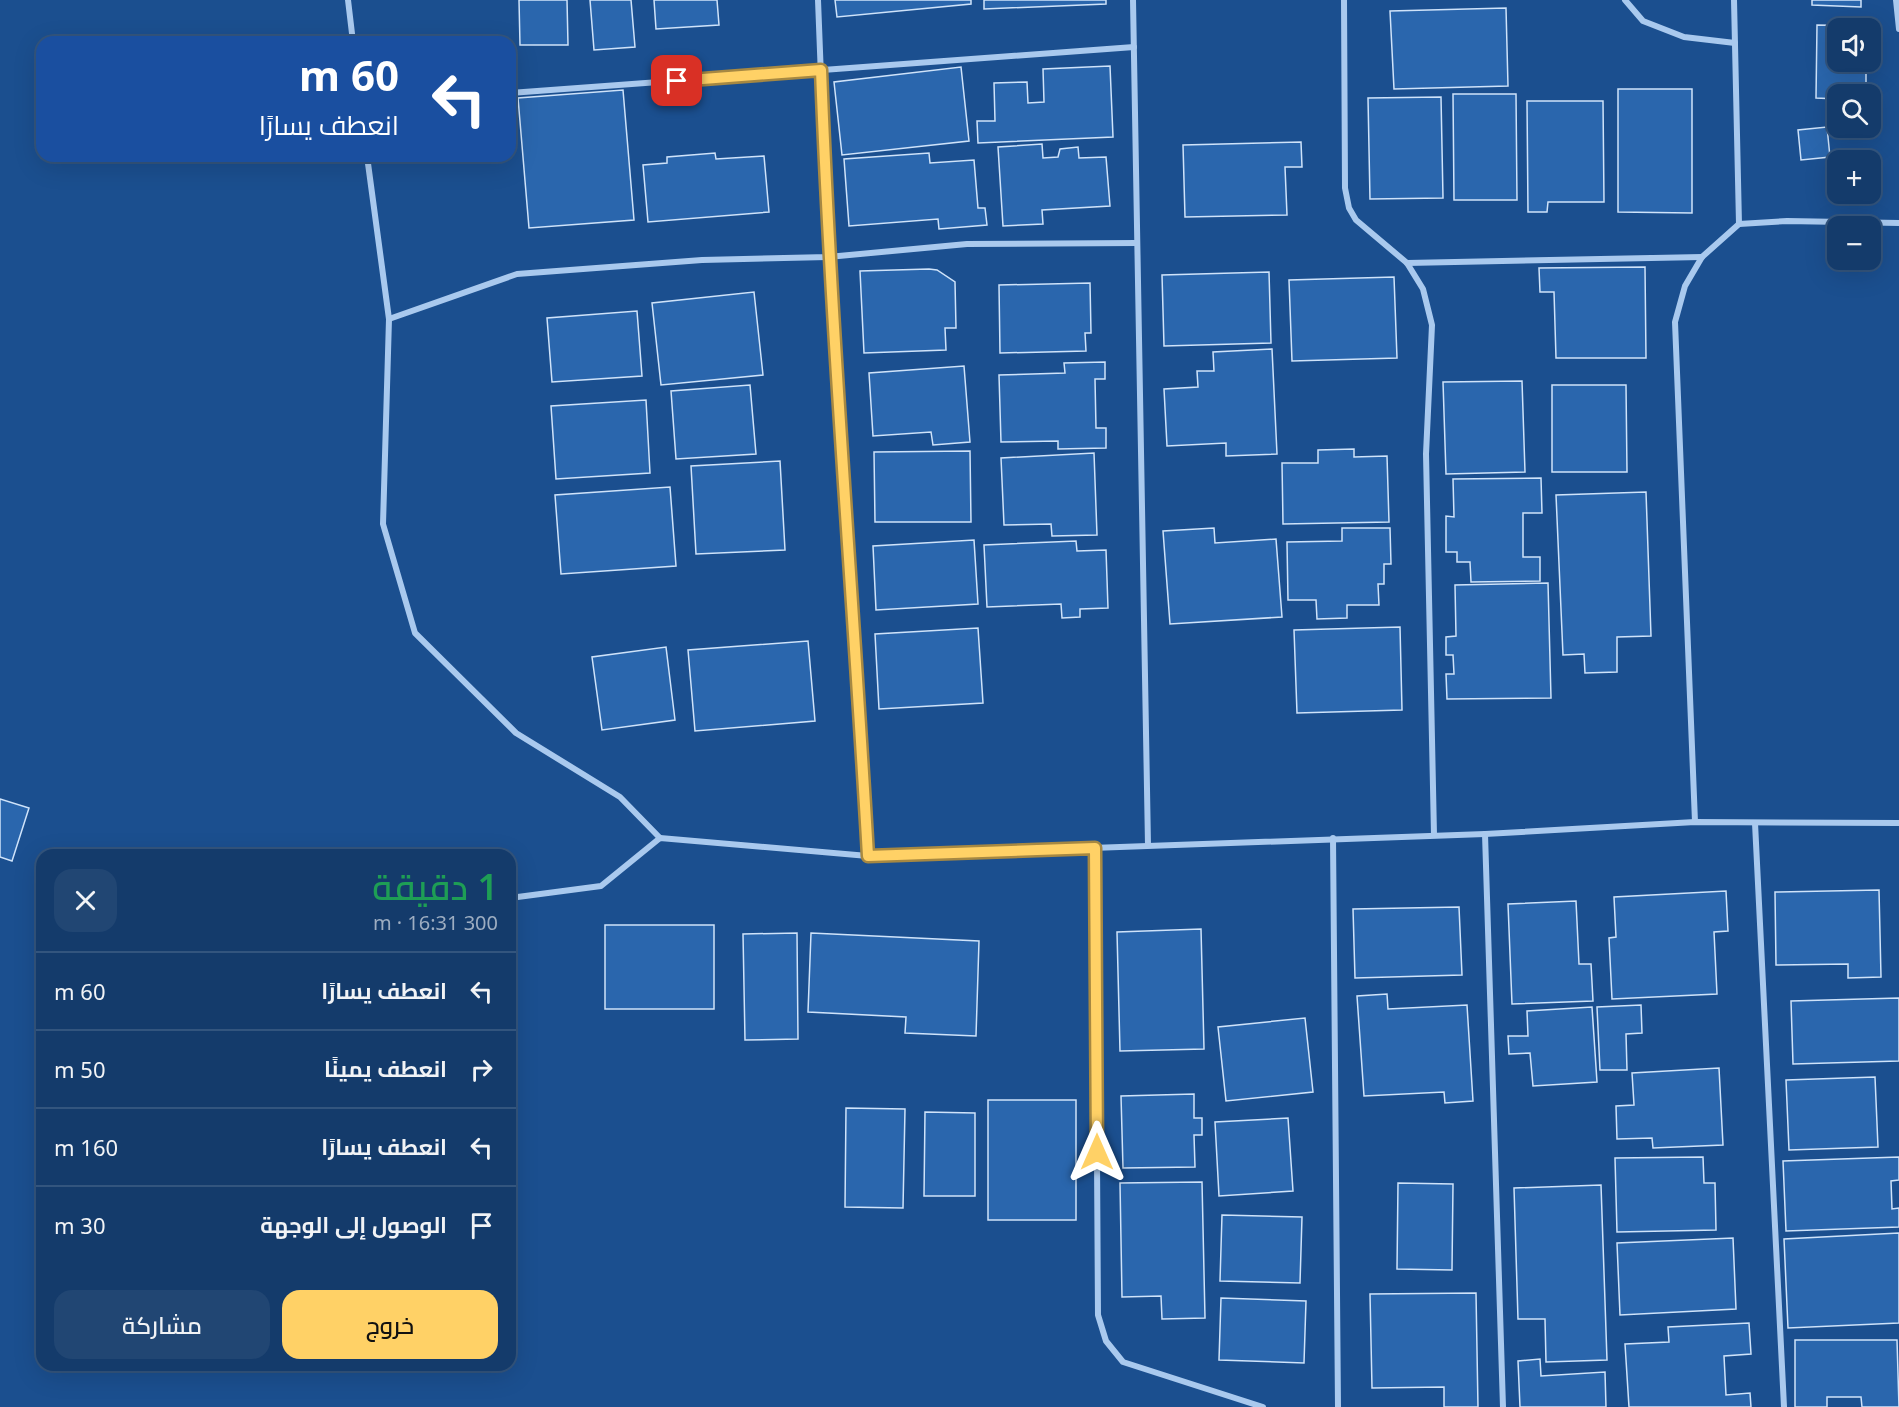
<!DOCTYPE html>
<html lang="ar">
<meta charset="utf-8">
<style>
body{margin:0;font-family:"Noto Sans",Cairo,sans-serif;background:#214673;color:#f1f3f6;direction:rtl;height:100vh;display:flex;flex-direction:column;font-size:22px;white-space:nowrap}
*{box-sizing:border-box;margin:0}
p{font-size:20px;color:#9dadc1}
.icon{flex:none;width:33px;height:33px;fill:none;stroke:currentColor;stroke-width:2;stroke-linecap:round;stroke-linejoin:round}
.map{position:relative;flex:1;overflow:hidden;direction:ltr}
.sheet{position:absolute;left:36px;top:849px;width:480px;height:522px;display:flex;flex-direction:column;background:#143b6b;border-radius:18px;box-shadow:0 6px 24px #0002,0 0 0 2px #33557e;direction:rtl}
.sheet>*{flex:none}
.top-card{position:absolute;left:36px;top:36px;width:480px;height:126px;border-radius:18px;box-shadow:0 6px 24px #0002,0 0 0 2px #33557e;direction:rtl;background:#1a4fa0;color:#fff;overflow:hidden}
.controls{position:absolute;left:1827px;top:18px;display:grid;gap:12px}
.controls a{display:grid;place-items:center;width:54px;height:54px;border-radius:12px;background:#143b6b;box-shadow:0 6px 24px #0002,0 0 0 2px #33557e;font-size:30px}
.pin{position:absolute;display:grid;place-items:center;width:51px;height:51px;color:#fff;margin:-26px;border-radius:12px;box-shadow:0 3px 9px #0006}
.me{position:absolute;width:66px;margin:-33px;rotate:0deg;stroke-linejoin:round;filter:drop-shadow(0 0 4px #0008)}
.turn{display:flex;align-items:center;gap:21px;height:126px;padding:0 18px;font-size:27px}
.turn .icon{width:78px;height:78px;stroke-width:2.5}
.turn b{display:block;font-size:42px;line-height:51px}
.round{display:grid;place-items:center;flex:none;width:63px;height:63px;border-radius:18px;background:#214673}
.headline{display:flex;align-items:center;justify-content:space-between;height:102px;padding:0 18px}
h1{font-size:36px;font-weight:600;line-height:45px;color:#1e9e55}
.cta{display:flex;gap:12px;margin-top:auto;padding:12px 18px}
.cta a{flex:1;height:69px;border-radius:18px;background:#ffd166;color:#111;font-size:24px;font-weight:600;line-height:69px;text-align:center}
.cta a+a{background:#214673;color:#f1f3f6}
ul{padding:0;list-style:none}
li{display:flex;align-items:center;gap:18px;height:78px;padding:0 18px;border-top:2px solid #33557e}
li div{flex:1}
li b{display:block;font-size:22px}
li em{font-style:normal}
.map>svg:first-child{display:block}
</style>
<div class="map">
<svg width="1899" height="1407" viewBox="0 0 1899 1407">
<rect width="100%" height="100%" fill="#1b4f8f"/>
<g fill="#2a66ad" stroke="#cfe3fa" stroke-width="1.5">
<path d="M519,0H567L568,45H520Z"/>
<path d="M590,0H631L635,47L594,50Z"/>
<path d="M654,0H717L719,25L656,29Z"/>
<path d="M835,0H971V4L837,17Z"/>
<path d="M984,0H1106V4L984,9Z"/>
<path d="M1812,0H1861V7L1812,5Z"/>
<path d="M1506,8L1508,86L1394,89L1390,11Z"/>
<path d="M1817,25L1867,26V28H1838V62H1866V94H1838V99L1816,98Z"/>
<path d="M1110,66L1113,137L978,143L977,121H995L994,83L1027,82L1028,103L1044,102L1043,69Z"/>
<path d="M961,67L969,141L842,155L834,82Z"/>
<path d="M1618,89H1692V213L1618,212Z"/>
<path d="M623,90L634,220L529,228L518,98Z"/>
<path d="M1453,94H1516L1517,200H1454Z"/>
<path d="M1441,97L1443,198L1370,199L1368,98Z"/>
<path d="M1527,101H1603L1604,202H1548L1547,212H1528Z"/>
<path d="M1827,127L1830,157L1801,160L1798,130Z"/>
<path d="M1301,142L1302,167H1285L1287,215L1185,217L1183,145Z"/>
<path d="M1042,144L1043,158L1058,157L1060,149L1078,147L1079,158L1106,157L1110,206L1042,210L1043,224L1003,226L998,147Z"/>
<path d="M1854,152V160H1838L1837,153Z"/>
<path d="M715,153L716,159L764,156L769,212L648,222L643,165L667,163V157Z"/>
<path d="M929,153L930,163L974,160L978,208H985L987,225L939,229L938,219L849,226L844,159Z"/>
<path d="M1645,267L1646,358H1556L1554,292H1540L1539,268Z"/>
<path d="M929,269L937,270L955,282L956,328H945L946,350L864,353L860,271Z"/>
<path d="M1269,272L1271,343L1164,346L1162,275Z"/>
<path d="M1394,277L1397,358L1292,361L1289,280Z"/>
<path d="M1090,283L1091,333H1085L1086,351L1000,353L999,285Z"/>
<path d="M754,292L763,375L661,385L652,303Z"/>
<path d="M637,311L642,376L552,382L547,318Z"/>
<path d="M1272,349L1277,454L1226,456V443L1167,446L1164,389L1198,387L1197,371H1214L1213,352Z"/>
<path d="M1105,362V379H1095L1096,428H1106V448L1058,449V441L1001,442L999,375L1065,373L1064,363Z"/>
<path d="M964,366L970,442L933,445L931,432L873,436L869,373Z"/>
<path d="M1522,381L1525,472L1446,474L1443,382Z"/>
<path d="M750,385L756,454L676,459L671,391Z"/>
<path d="M1552,385H1626L1627,472H1552Z"/>
<path d="M646,400L650,473L556,479L551,406Z"/>
<path d="M1354,449V457L1387,456L1389,522L1283,524L1282,463H1318V450Z"/>
<path d="M970,451L971,522H875L874,452Z"/>
<path d="M1094,453L1097,535L1052,536L1051,524L1004,525L1001,458Z"/>
<path d="M780,461L785,550L696,554L691,466Z"/>
<path d="M1541,478L1542,513H1523V557H1540V581L1471,582L1470,562H1457V552H1446V516L1454,517L1453,479Z"/>
<path d="M670,487L676,566L561,574L555,495Z"/>
<path d="M1646,492L1651,636L1617,637V672L1585,673L1584,654L1563,655L1556,495Z"/>
<path d="M1214,528L1215,543L1276,539L1282,617L1170,624L1163,531Z"/>
<path d="M1342,528H1390L1391,564H1384V584H1378L1379,605H1347V618L1317,619L1316,600H1288L1287,542L1342,541Z"/>
<path d="M974,540L978,604L876,610L873,546Z"/>
<path d="M1076,541L1077,551L1106,550L1108,608L1080,609V617L1062,618L1061,604L987,607L984,545Z"/>
<path d="M1548,583L1551,698L1447,699L1446,674H1454L1453,655H1446V637L1456,636L1455,585Z"/>
<path d="M1400,627L1402,710L1297,713L1294,630Z"/>
<path d="M978,628L983,703L879,709L875,634Z"/>
<path d="M808,641L815,721L695,731L688,650Z"/>
<path d="M666,647L675,720L602,730L592,657Z"/>
<path d="M0,799L29,808L12,861L0,857Z"/>
<path d="M1879,890L1881,977L1848,978V964L1776,965L1775,892Z"/>
<path d="M1726,891L1728,931L1714,932L1717,994L1612,999L1609,938L1616,937L1614,897Z"/>
<path d="M1576,901L1579,964H1591L1593,1001L1512,1004L1508,904Z"/>
<path d="M1459,907L1462,975L1355,978L1353,909Z"/>
<rect x="605" y="925" width="109" height="84"/>
<path d="M1201,929L1204,1049L1120,1051L1117,932Z"/>
<path d="M797,933L798,1039L745,1040L743,934Z"/>
<path d="M811,933L979,941L976,1036L905,1033L906,1017L808,1012Z"/>
<path d="M1387,994L1388,1009L1467,1005L1473,1101L1445,1103L1444,1092L1364,1096L1357,996Z"/>
<path d="M1899,998V1061L1793,1064L1791,1001Z"/>
<path d="M1641,1005L1642,1033L1626,1034L1627,1070H1600L1597,1007Z"/>
<path d="M1592,1007L1597,1082L1533,1086L1530,1053L1509,1054L1508,1036H1528L1527,1011Z"/>
<path d="M1305,1018L1313,1092L1226,1101L1218,1027Z"/>
<path d="M1719,1068L1723,1145L1653,1148L1652,1138L1617,1139L1616,1106L1634,1105L1632,1073Z"/>
<path d="M1875,1077L1878,1147L1789,1150L1786,1080Z"/>
<path d="M1194,1094V1118H1202V1135H1194L1195,1167L1123,1168L1121,1096Z"/>
<rect x="988" y="1100" width="88" height="120"/>
<path d="M846,1108L905,1109L903,1208L845,1207Z"/>
<path d="M925,1112L975,1113V1196H924Z"/>
<path d="M1288,1118L1293,1191L1219,1196L1215,1122Z"/>
<path d="M1703,1157L1704,1183H1715L1716,1230L1617,1232L1615,1158Z"/>
<path d="M1899,1157V1180L1891,1181L1892,1209L1899,1208V1227L1786,1231L1783,1161Z"/>
<path d="M1202,1182L1205,1318L1162,1319L1161,1296L1122,1297L1120,1183Z"/>
<path d="M1398,1183L1453,1184L1452,1270L1397,1269Z"/>
<path d="M1601,1185L1607,1360L1546,1362L1545,1319H1518L1514,1188Z"/>
<path d="M1222,1215L1302,1217L1300,1283L1220,1281Z"/>
<path d="M1899,1233V1323L1788,1328L1784,1239Z"/>
<path d="M1733,1238L1736,1309L1620,1315L1617,1243Z"/>
<path d="M1476,1293L1478,1407H1444V1387L1372,1388L1370,1294Z"/>
<path d="M1221,1298L1306,1301L1304,1363L1219,1360Z"/>
<path d="M1749,1323L1751,1354L1724,1356L1726,1395L1750,1393L1751,1407H1629L1625,1344L1669,1342L1668,1327Z"/>
<path d="M1795,1340H1897L1899,1407H1862L1861,1397H1827V1407H1795Z"/>
<path d="M1540,1359L1541,1376L1605,1372L1606,1407H1520L1518,1361Z"/>
</g>
<g fill="none" stroke-linecap="round" stroke-linejoin="round">
<g stroke="#a9c9ee" stroke-width="6">
<path d="M348,0L353,42"/>
<path d="M818,0L828,257L851,560L868,856"/>
<path d="M1133,0L1148,845"/>
<path d="M1344,0L1345,188L1349,208L1356,220L1407,263L1423,289L1432,325L1426,454L1434,835"/>
<path d="M1625,0L1643,21L1684,37L1735,43"/>
<path d="M1734,0L1739,224"/>
<path d="M1896,0L1899,29"/>
<path d="M510,93L1134,47"/>
<path d="M367,156L389,319L383,524L415,633L516,733L620,797L660,838"/>
<path d="M1407,263L1702,257"/>
<path d="M389,319L517,274L702,260L828,257L967,244L1137,243"/>
<path d="M1695,822L1675,322L1685,286L1702,257L1739,224L1787,221L1899,223"/>
<path d="M1755,823L1784,1407"/>
<path d="M1485,834L1503,1407"/>
<path d="M1333,838L1338,1407"/>
<path d="M1095,848L1098,1315L1106,1341L1123,1362L1263,1407"/>
<path d="M510,898L601,886L660,838L868,856L1485,834L1695,822L1899,823"/>
</g>
</g>
<g fill="none" stroke-linecap="round" stroke-linejoin="round">
<defs>
<path id="route" d="M677,81L821,70C831,332 853,594 868,856L1095,848L1097,1152"/>
</defs>
<use href="#route" stroke="#a68842" stroke-width="15"/>
<use href="#route" stroke="#ffd166" stroke-width="10"/>
</g>
</svg>
<div class="controls">
<a><svg class="icon" aria-label="sound" viewBox="0 0 24 24"><path d="M4 9h4l5-4v14l-5-4H4zM17 9q2 3 0 6"/></svg></a>
<a><svg class="icon" aria-label="search" viewBox="0 0 24 24"><circle cx="10" cy="10" r="6"/><path d="M15 15l6 6"/></svg></a>
<a>+</a>
<a>−</a>
</div>
<div class="pin" style="left:677px;top:81px;background:#d93025"><svg class="icon" aria-label="arrive" viewBox="0 0 24 24"><path d="M6 21V4h12l-3 4 3 4H6"/></svg></div>
<svg class="me" style="left:1097px;top:1152px" viewBox="-20 -20 40 40"><path d="M0-17L14 15 0 8-14 15z" fill="#ffd166" stroke="#fff" stroke-width="4"/></svg>
<div class="top-card">
<div class="turn"><svg class="icon" aria-label="left" viewBox="0 0 24 24"><path d="M17 20v-9H6M10 6l-5 5 5 5"/></svg><div><b>60 m</b>انعطف يسارًا</div></div>
</div>
<section class="sheet">
<div class="headline"><div><h1>1 دقيقة</h1><p>300 m · 16:31</p></div><a class="round"><svg class="icon" aria-label="close" viewBox="0 0 24 24"><path d="M6 6l12 12M18 6L6 18"/></svg></a></div>
<ul>
<li><svg class="icon" aria-label="left" viewBox="0 0 24 24"><path d="M17 20v-9H6M10 6l-5 5 5 5"/></svg><div><b>انعطف يسارًا</b></div><em>60 m</em></li>
<li><svg class="icon" aria-label="right" viewBox="0 0 24 24"><path d="M7 20v-9h11M14 6l5 5-5 5"/></svg><div><b>انعطف يمينًا</b></div><em>50 m</em></li>
<li><svg class="icon" aria-label="left" viewBox="0 0 24 24"><path d="M17 20v-9H6M10 6l-5 5 5 5"/></svg><div><b>انعطف يسارًا</b></div><em>160 m</em></li>
<li><svg class="icon" aria-label="arrive" viewBox="0 0 24 24"><path d="M6 21V4h12l-3 4 3 4H6"/></svg><div><b>الوصول إلى الوجهة</b></div><em>30 m</em></li>
</ul>
<div class="cta"><a>خروج</a><a>مشاركة</a></div>
</section>
</div>
